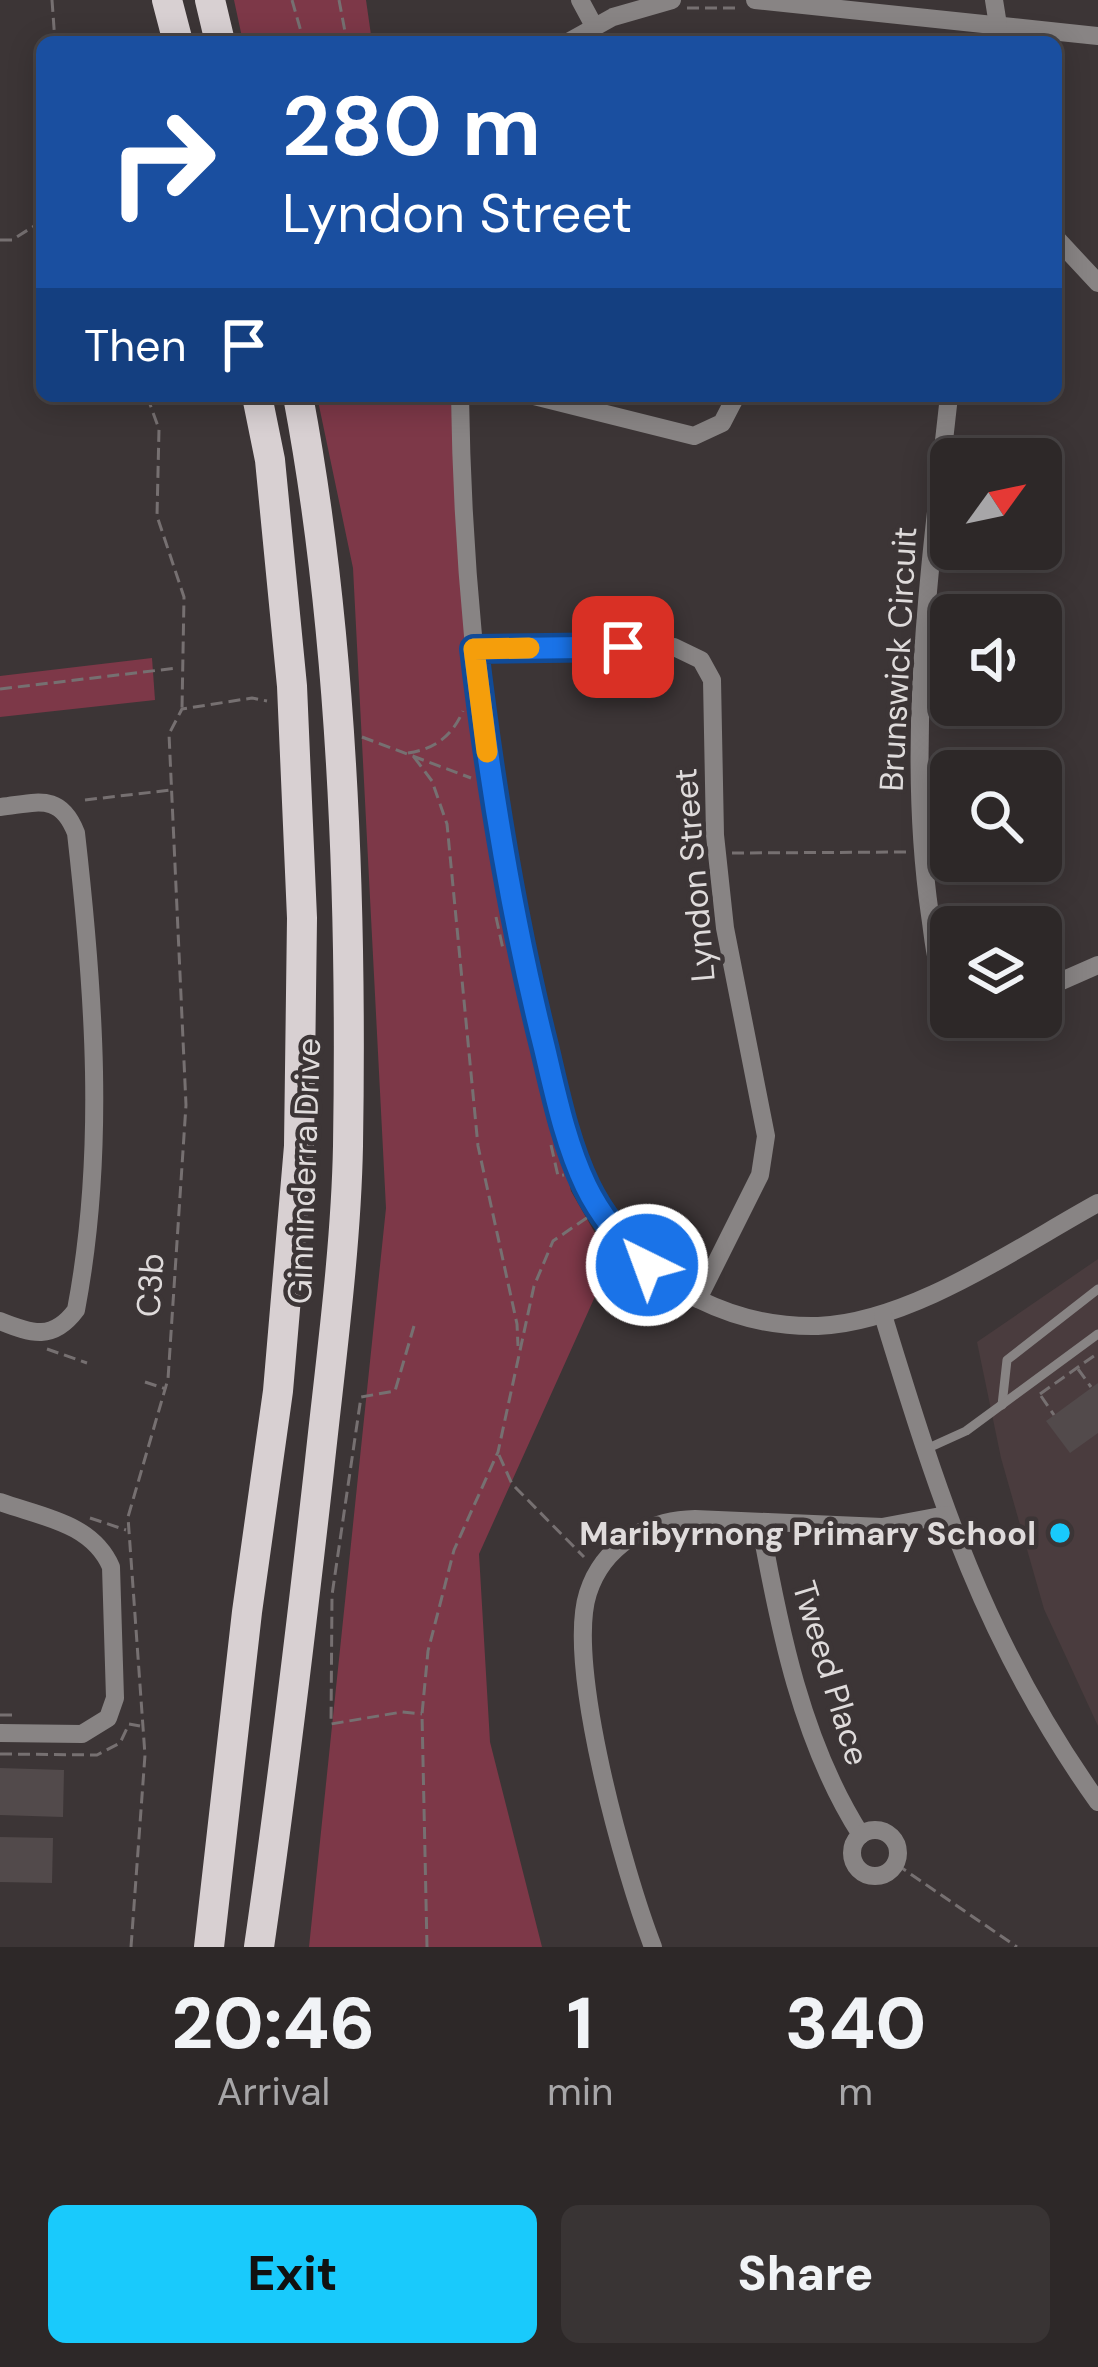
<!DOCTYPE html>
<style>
body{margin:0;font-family:"DM Sans",sans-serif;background:#393434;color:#f1f3f6;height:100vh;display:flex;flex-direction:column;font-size:45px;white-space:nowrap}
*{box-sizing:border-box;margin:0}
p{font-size:39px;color:#a7a6a8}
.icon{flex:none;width:66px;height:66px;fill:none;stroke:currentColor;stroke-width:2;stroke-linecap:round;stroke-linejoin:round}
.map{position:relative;height:1947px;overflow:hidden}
.drawer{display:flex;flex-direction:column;background:#2d2828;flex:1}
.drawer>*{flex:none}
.hud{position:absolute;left:36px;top:36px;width:1026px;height:366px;border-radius:18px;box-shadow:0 6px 30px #0003,0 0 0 3px #484445;background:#1a4fa0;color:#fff;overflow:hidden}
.needle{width:78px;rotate:57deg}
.fabs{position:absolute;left:930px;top:438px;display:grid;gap:24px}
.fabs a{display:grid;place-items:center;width:132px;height:132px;border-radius:18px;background:#2d2828;box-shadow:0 6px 30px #0003,0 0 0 3px #484445;font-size:60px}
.pin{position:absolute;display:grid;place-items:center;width:102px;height:102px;color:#fff;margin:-51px;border-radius:24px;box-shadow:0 6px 18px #0006}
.me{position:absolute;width:132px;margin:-66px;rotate:318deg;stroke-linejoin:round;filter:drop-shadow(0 0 9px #0008)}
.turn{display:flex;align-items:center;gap:42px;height:252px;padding:0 48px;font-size:54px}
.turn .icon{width:156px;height:156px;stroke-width:2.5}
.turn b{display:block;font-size:84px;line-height:102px}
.then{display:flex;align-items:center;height:114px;padding:0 48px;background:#0003;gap:24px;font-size:45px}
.eta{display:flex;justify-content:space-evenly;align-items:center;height:204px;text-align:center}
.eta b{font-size:72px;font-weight:800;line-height:84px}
.button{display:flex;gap:24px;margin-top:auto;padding:24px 48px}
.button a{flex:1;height:138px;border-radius:18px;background:#19cafc;color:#111;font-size:48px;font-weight:800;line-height:138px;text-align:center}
.button a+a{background:#393434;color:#f1f3f6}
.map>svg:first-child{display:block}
</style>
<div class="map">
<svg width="1098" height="1947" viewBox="0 0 1098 1947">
<rect width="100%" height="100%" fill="#3c3536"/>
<path fill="#4a3c3e" d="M1098,1259V1726L1044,1609L1001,1458L977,1342Z"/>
<g fill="#7d3848">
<path d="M234,0H366L372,42H243Z"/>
<path d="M317,396H451L461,589L563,1155L571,1191L611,1261L479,1554L490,1742L542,1947H309L386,1208L353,568Z"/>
<path d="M152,658L155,700L0,717V676Z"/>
</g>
<g fill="#524a4b">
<path d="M1098,1383V1433L1070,1453L1046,1421Z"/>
<path d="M0,1768L64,1770L63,1817L0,1815Z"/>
<path d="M0,1837L53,1838L52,1883L0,1882Z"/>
</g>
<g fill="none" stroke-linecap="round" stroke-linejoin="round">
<g stroke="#767071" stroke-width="3" stroke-dasharray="12 6" stroke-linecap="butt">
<path d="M52,0L55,42"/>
<path d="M292,0L304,42"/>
<path d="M339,0L347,42"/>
<path d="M687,8H738"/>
<path d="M0,240H12L42,221"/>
<path d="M147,396L159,429L157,516L184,597L182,709"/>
<path d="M0,689L177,668"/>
<path d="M362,737L471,778"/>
<path d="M408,753C435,749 452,736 463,711"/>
<path d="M414,757L432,781L447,824L478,1146L517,1324L518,1346"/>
<path d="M85,800L171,790"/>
<path d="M732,853L909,852"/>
<path d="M496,917L503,949"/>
<path d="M551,1145L558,1176L564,1175"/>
<path d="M414,1326L395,1391L361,1397L332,1595L331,1724L402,1712L422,1714"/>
<path d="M47,1349L87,1363"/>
<path d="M1078,1369L1091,1387"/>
<path d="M145,1382L166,1389"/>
<path d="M1040,1394L1098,1353"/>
<path d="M1041,1396L1054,1415"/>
<path d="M499,1455L512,1484L584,1557"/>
<path d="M90,1518L126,1530"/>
<path d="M0,1715H18"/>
<path d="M0,1754L97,1755L120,1743L129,1724L140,1726"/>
<path d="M896,1864L1017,1947"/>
<path d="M131,1947L145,1755L128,1517L168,1379L186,1105L169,734L182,709L252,698L267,701"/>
<path d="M427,1947L422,1714L428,1651L454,1550L498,1452L534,1286L553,1241L588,1217"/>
</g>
<g stroke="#888484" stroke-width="9">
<path d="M1002,1405L1007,1360L1098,1289"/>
<path d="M924,1450L966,1431L1098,1334"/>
</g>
<g stroke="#888484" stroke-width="18">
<path d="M580,0L594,26"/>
<path d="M755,0L1098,36"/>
<path d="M994,0L998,25"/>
<path d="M568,42L613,17L672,0"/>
<path d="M1056,238L1098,283"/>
<path d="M460,396C463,611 489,826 541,1034C557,1098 568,1167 607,1221C654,1289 736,1328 818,1326C912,1322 1016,1248 1098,1203"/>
<path d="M534,396L694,436L722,423L736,396"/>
<path d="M949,396C930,569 905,741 930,915C934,941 935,972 951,994"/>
<path d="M474,649L674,647L701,660L712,680L715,835L725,928L766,1136L760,1175L698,1299"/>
<path d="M0,807C37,803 60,792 76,833C94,991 106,1152 76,1310C53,1341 32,1334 0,1321"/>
<path d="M1041,990L1098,965"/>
<path d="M883,1315C939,1498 985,1644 1098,1802"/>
<path d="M0,1502C42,1517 92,1523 111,1567L115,1698L108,1718L82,1734L0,1733"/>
<path d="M760,1522C779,1628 802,1743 861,1835"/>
<circle cx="875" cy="1853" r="23"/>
<path d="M653,1947C625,1875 565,1664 588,1593C603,1546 647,1520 695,1519L882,1527L946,1515"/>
</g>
<g stroke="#d8d0d2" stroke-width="30">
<path d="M167,0L178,42"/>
<path d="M210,0L220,42"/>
<path d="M209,1947L247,1612L278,1391L299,1146L302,918L292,686L270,460L257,396"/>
<path d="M259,1947C282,1789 301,1630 319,1470C330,1366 346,1250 348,1146C352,904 343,634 298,396"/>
</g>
</g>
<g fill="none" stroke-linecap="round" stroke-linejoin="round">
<defs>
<path id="route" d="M623,647L474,649C490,782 511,915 544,1046C555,1092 565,1142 586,1186C601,1217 622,1242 647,1265"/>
</defs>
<use href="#route" stroke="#114b97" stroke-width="30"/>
<use href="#route" stroke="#1a73e8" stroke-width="21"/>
<path stroke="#f59e0b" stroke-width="21" d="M487,752L474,649L529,648"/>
</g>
<circle fill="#19cafc" stroke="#3c3536" stroke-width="4.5" cx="1060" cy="1533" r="12"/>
<g text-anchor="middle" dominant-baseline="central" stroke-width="9" stroke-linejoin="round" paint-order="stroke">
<g font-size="33" fill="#dfdbdb" stroke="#3c3536">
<text transform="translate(898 659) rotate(-87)">Brunswick Circuit</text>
<text transform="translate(694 875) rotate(-95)">Lyndon Street</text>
<text transform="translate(304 1171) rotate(-88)">Ginninderra Drive</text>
<text transform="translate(150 1285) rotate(-86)">C3b</text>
<text transform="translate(831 1673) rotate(73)">Tweed Place</text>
</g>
<g font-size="33" font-weight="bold" fill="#dfdbdb" stroke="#3c3536" text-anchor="end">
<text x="1036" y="1533">Maribyrnong Primary School</text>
</g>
</g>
</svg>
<div class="fabs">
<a><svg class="needle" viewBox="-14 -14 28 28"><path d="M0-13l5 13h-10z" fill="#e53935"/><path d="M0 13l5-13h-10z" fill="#a7a6a8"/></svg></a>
<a><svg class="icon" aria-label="sound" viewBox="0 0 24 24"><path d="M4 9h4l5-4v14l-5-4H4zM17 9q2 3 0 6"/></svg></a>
<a><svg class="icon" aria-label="search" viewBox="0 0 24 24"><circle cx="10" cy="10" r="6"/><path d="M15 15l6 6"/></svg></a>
<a><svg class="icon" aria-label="layers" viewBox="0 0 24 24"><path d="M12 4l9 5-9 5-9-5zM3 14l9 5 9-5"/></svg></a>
</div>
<div class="pin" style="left:623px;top:647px;background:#d93025"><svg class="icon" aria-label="arrive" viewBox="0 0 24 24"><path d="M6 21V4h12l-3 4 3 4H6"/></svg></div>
<svg class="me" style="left:647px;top:1265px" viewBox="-20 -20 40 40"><circle r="17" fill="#1a73e8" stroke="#fff" stroke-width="3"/><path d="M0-11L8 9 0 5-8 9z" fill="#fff"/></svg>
<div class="hud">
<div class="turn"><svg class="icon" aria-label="right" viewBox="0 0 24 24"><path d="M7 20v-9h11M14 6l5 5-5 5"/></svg><div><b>280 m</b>Lyndon Street</div></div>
<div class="then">Then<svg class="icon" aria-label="arrive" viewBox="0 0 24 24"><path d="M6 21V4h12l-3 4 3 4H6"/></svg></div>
</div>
</div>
<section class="drawer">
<div class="eta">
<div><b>20:46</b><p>Arrival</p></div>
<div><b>1</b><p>min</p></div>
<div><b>340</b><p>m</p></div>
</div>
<div class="button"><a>Exit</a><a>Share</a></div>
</section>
